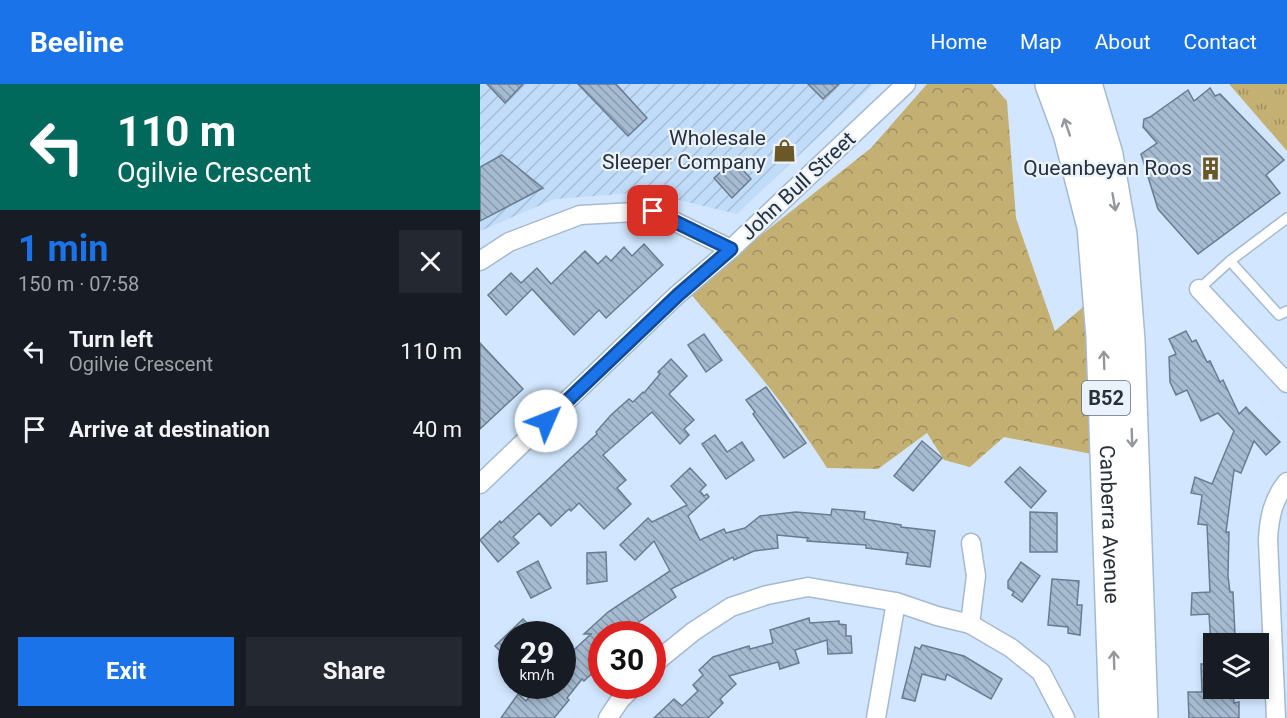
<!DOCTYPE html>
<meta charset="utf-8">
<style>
body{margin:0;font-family:Roboto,sans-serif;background:#242831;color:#f1f3f6;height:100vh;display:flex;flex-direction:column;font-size:22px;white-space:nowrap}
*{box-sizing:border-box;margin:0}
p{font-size:20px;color:#9ea1a6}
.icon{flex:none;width:33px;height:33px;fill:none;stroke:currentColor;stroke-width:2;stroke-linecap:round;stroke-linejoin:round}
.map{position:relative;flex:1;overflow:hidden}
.side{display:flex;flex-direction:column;background:#171b24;width:480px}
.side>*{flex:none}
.banner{background:#00695c;color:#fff;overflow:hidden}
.controls{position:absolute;left:723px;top:549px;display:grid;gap:12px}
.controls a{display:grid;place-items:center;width:66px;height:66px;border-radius:0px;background:#171b24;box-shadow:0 3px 9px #0003;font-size:30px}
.speed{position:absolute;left:18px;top:537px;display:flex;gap:12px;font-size:30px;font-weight:700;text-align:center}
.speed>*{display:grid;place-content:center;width:78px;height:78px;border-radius:50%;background:#171b24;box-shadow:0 3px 9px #0003;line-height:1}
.speed small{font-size:15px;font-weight:400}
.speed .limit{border:9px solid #d22;background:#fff;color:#111}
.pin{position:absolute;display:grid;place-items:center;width:51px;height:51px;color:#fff;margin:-26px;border-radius:12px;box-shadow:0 3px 9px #0006}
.me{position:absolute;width:66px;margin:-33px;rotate:46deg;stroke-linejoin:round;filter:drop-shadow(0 0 4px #0008)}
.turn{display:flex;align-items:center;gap:21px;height:126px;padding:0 18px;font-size:27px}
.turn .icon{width:78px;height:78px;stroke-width:2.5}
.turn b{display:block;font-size:42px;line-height:51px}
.round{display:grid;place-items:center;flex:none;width:63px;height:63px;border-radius:0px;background:#242831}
.overview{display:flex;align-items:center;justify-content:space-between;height:102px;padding:0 18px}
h1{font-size:36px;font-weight:700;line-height:45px;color:#1a73e8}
.cta{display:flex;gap:12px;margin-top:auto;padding:12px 18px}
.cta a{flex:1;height:69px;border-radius:0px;background:#1a73e8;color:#fff;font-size:24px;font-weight:700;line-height:69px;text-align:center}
.cta a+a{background:#242831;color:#f1f3f6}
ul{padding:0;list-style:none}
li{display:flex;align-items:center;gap:18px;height:78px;padding:0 18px}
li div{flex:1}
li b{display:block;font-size:22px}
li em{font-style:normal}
header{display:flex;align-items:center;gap:36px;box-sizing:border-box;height:84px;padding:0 30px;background:#1a73e8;color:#fff}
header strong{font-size:28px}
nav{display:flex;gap:33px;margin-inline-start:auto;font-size:21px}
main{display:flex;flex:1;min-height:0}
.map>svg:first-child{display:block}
</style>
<header>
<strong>Beeline</strong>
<nav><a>Home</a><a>Map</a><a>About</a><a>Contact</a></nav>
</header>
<main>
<section class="side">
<div class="banner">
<div class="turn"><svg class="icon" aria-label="left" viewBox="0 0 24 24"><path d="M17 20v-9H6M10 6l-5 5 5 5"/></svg><div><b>110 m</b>Ogilvie Crescent</div></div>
</div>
<div class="overview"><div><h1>1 min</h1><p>150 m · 07:58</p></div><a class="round"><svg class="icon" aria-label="close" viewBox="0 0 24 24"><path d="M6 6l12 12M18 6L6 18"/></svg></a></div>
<ul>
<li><svg class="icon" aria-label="left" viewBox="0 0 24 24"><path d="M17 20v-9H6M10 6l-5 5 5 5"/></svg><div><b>Turn left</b><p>Ogilvie Crescent</p></div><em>110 m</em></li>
<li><svg class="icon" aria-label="arrive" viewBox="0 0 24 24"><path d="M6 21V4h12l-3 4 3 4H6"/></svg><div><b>Arrive at destination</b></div><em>40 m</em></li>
</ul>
<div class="cta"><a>Exit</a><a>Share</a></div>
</section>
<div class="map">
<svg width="807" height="634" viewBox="0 0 807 634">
<defs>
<pattern id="industrial-furrows" width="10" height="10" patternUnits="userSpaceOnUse" patternTransform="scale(1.5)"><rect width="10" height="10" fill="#c1dcf9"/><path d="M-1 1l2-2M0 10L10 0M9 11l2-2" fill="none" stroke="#a6bdd6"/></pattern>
<pattern id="forest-crowns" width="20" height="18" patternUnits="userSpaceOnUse" patternTransform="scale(1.5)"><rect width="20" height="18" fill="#c5b074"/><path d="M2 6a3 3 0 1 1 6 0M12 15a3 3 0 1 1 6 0" fill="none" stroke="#a09060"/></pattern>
<pattern id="park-tufts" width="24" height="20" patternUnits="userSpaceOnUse" patternTransform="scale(1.5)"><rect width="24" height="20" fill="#c5b074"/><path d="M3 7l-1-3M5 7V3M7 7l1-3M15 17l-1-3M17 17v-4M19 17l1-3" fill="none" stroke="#a09060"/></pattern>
<pattern id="building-back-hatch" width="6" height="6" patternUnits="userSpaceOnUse" patternTransform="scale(1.5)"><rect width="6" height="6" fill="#a6bbd1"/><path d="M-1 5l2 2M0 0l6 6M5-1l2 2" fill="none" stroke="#8799ab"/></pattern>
</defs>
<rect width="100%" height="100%" fill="#d2e7ff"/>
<path fill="url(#industrial-furrows)" d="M0,0H394L257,130L166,108L75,115L0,147Z"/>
<path fill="url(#forest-crowns)" d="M447,0H512L527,17L536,134L575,247L609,218L617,371L524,353L490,383L464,376L447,349L398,385L347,384C307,321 258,265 209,208L391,64Z"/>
<path fill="url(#park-tufts)" d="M749,0H807V67Z"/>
<g fill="url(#building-back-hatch)" stroke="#697c91" stroke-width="1.5">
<path d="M7,0H43L25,19Z"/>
<path d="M98,0H136L167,34L148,52Z"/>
<path d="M328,0H359L343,15Z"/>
<path d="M730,4L735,12L740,10L804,76L786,91L800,109L718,170L678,125L661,70L677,59L663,43L664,35L670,33L708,6L714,17Z"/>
<path d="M22,71L63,104L0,137V83Z"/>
<path d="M254,76L271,95L252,114L234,94Z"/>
<path d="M164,160L183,181L126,234L119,226L94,251L52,205L26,231L8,211L31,189L41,199L57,184L71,200L105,167L118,180L126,172L131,177L144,163L152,172Z"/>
<path d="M706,247L712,258L716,256L727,278L730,277L740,298L743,296L759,330L766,323L800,358L786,371L774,357L761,389L754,386L746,448H749L748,492L750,508H753L755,551H751V560H731L729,530L711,531L712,509L730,508L727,441L718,440L722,411L711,409L715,393L732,400L754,347L738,329L721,337L707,306L696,311L690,298L689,273L696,270L689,255Z"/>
<path d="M224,250L242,276L226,288L208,261Z"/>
<path d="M0,259L43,305L0,345Z"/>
<path d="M191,275L207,292L189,310L214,336L204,345L209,351L200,360L172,328L123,371L146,396L137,404L151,420L124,445L99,419L91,427L89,425L71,442L59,429L33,453L39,459L18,478L0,456L20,437L21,439L105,361L117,350L116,348L131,331L149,315L153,318L163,308L164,309L180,290L178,288Z"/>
<path d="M286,303L326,359L304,374L273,330L275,328L266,316Z"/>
<path d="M235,351L247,368L262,358L274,376L246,395L222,360Z"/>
<path d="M442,357L462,374L433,407L414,392Z"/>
<path d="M540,383L566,407L551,424L525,398Z"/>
<path d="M210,384L226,401L220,407L224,412L227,410L229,413L208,432L220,456L244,445L246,449L265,444L280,432L316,428L351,431L352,425L385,428L384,435L421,441V443L455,447L450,483L426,480L428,469L386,464V461L327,457L328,454L297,451L298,464L274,467L254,476L253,473L191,505L196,513L159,538L147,550H122V580L104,597L102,595L87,614L89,616L74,634H21L38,610L46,617L57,603L60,606L64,602H82V577L111,550H104L128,528L190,487L174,457L155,476L140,461L168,434L172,438L207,421L191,402Z"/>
<path d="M550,428L577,429V468H550Z"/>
<path d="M126,468L127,497L107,500V469Z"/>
<path d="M58,477L71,504L51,514L37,488Z"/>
<path d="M541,478L560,492L542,518L532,511L534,508L528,504V497Z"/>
<path d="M572,495L599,497L597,521H602L600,551L588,549V543L568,541Z"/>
<path d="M329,534L330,539L359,537V540L366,541V552H371L372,569L348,570L347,556L315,566L319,579L300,585L298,578L249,592L256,600L240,615L243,619L228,634H174L194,615L202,622L218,607L213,601L223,591L219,586L233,573L269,562L270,565L293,559L290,546Z"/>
<path d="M43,535L58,550H32V579L15,562Z"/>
<path d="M442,561L484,572L522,595L511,615L467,590L465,596L442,590L435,617L422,614L435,563L440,565Z"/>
<path d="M721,580H734V604H753L754,619L759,618V634H709L708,608H722Z"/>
</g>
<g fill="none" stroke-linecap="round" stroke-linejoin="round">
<defs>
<g id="lane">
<path d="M807,134L750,177L799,231L807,227"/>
<path d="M719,205L750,177"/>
</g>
<g id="street">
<path d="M0,177L29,158L100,131L173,127L251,165"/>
<path d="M719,205L807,299"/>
<path d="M0,400L197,211L251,165L426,0"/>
<path d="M490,540L496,492L491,459"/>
<path d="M172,581L214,547L251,523L287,511L328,503L416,518L457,532L490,540L531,564L561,588L585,634"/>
<path d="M128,634L140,616L154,602"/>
<path d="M396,634L416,518"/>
<path d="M796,634L788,456C789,434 793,415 807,398"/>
</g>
<g id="highway">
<path id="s1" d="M572,0L590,49L614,143L623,253L636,634"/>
<path d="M605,0L626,71L640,152L648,257L661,634"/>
</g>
</defs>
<use href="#lane" stroke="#a5bad0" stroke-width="12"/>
<use href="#street" stroke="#a5bad0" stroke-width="21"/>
<use href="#highway" stroke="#a5bad0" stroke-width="36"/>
<use href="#lane" stroke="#fff" stroke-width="9"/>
<use href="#street" stroke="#fff" stroke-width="18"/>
<use href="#highway" stroke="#fff" stroke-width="33"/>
</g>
<defs><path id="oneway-shaft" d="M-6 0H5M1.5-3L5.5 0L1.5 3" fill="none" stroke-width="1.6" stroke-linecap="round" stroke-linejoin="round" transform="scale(1.5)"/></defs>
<g stroke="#94989c">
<use href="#oneway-shaft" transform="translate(587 43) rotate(-109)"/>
<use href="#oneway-shaft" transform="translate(634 118) rotate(80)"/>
<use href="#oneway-shaft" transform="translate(624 276) rotate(-92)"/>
<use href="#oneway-shaft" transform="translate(652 354) rotate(88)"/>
<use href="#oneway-shaft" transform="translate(634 576) rotate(-92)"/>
</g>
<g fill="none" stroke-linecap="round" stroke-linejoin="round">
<defs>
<path id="route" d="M66,337L198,211L251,165L173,127"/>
</defs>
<use href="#route" stroke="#114b97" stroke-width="15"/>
<use href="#route" stroke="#1a73e8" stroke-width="10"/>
</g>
<defs>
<symbol id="shop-bare" viewBox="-9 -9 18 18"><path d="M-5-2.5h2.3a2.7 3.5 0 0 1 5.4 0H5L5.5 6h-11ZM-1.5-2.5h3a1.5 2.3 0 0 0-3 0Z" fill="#6a5927" stroke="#eaf3fd" stroke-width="2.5" paint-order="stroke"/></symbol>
<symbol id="building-bare" viewBox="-9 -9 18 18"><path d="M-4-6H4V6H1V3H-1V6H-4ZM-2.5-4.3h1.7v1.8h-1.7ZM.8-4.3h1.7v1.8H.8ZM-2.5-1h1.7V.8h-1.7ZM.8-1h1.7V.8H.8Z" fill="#6a5927" stroke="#eaf3fd" stroke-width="2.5" paint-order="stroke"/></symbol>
</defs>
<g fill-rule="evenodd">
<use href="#shop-bare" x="288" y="50" width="33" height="33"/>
<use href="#building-bare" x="714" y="68" width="33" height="33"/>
</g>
<g text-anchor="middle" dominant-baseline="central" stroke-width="4.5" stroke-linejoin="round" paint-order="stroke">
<rect fill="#eaf3fd" stroke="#626b74" stroke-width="1.5" x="602" y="297" width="48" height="34" rx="4.5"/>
<g font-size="20" font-weight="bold" fill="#28313a">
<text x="626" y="314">B52</text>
</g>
<g font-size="21" fill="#28313a" stroke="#eaf3fd" text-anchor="end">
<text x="286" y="54">Wholesale<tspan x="286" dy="24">Sleeper Company</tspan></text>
<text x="712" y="84">Queanbeyan Roos</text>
</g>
<g font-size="21" fill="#28313a" stroke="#eaf3fd">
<text transform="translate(318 102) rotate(-43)">John Bull Street</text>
<text stroke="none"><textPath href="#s1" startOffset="447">Canberra Avenue</textPath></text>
</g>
</g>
</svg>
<div class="controls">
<a><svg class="icon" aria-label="layers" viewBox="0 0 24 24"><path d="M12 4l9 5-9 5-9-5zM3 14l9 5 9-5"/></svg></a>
</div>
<div class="speed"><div>29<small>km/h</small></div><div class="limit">30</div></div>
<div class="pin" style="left:173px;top:127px;background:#d93025"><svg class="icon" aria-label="arrive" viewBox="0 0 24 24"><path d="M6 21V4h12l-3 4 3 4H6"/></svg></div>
<svg class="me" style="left:66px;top:337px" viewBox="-20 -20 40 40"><circle r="19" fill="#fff"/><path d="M0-13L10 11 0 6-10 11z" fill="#1a73e8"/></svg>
</div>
</main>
